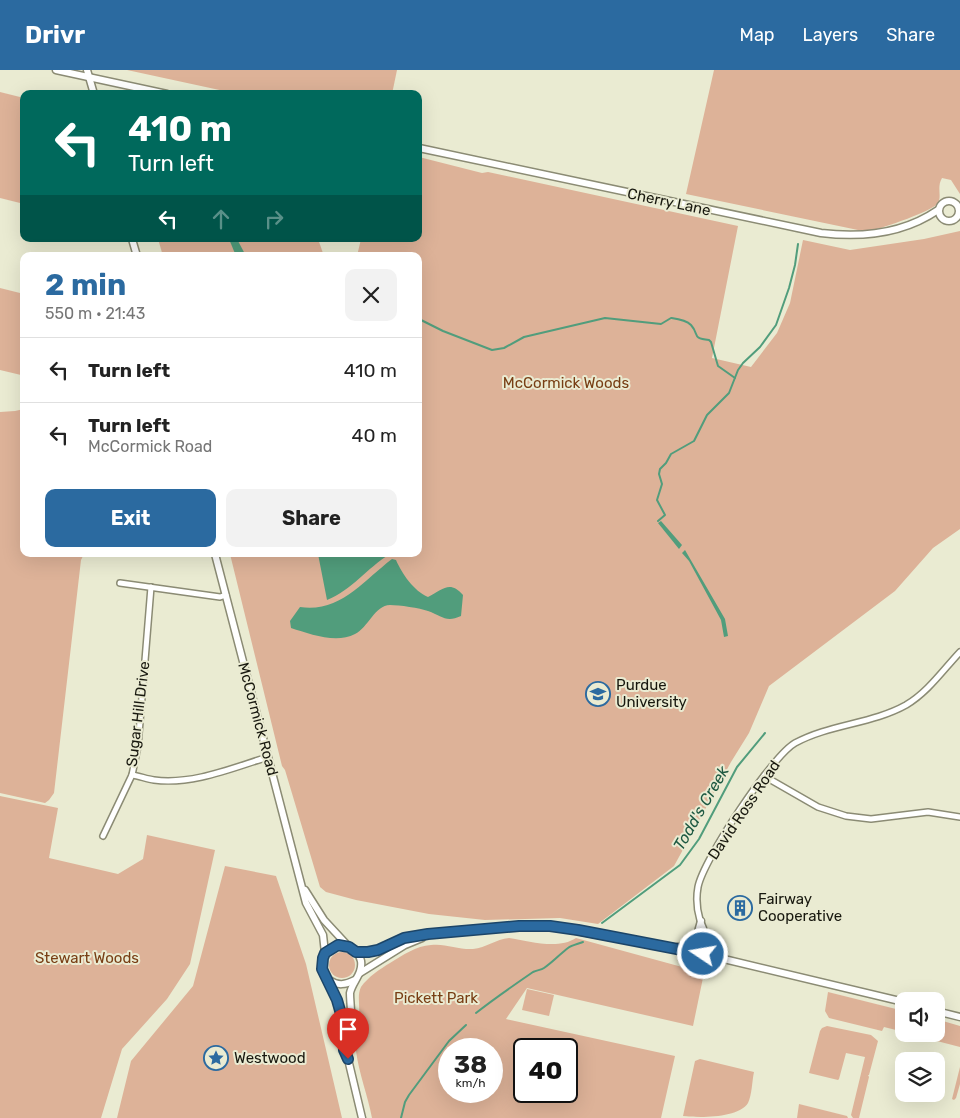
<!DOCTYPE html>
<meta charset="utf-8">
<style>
body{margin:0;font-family:Rubik,sans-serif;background:#f2f2f2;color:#222;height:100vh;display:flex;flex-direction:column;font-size:19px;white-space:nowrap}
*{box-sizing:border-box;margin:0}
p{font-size:16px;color:#767676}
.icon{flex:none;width:28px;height:28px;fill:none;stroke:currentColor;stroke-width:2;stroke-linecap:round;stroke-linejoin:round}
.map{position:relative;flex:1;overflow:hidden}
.panel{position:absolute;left:20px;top:182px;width:402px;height:305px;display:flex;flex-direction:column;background:#fff;border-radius:10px;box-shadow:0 5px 20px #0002}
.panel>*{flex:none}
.top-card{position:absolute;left:20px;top:20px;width:402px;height:152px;border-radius:10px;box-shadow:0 5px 20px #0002;background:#00695c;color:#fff;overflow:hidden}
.tools{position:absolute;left:895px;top:922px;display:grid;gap:10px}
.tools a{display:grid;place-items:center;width:50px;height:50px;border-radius:10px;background:#fff;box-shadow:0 5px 20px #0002;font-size:25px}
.speed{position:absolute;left:438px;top:968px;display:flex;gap:10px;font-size:25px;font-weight:700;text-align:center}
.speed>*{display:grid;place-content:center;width:65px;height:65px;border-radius:50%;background:#fff;box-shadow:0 5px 20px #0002;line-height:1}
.speed small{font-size:12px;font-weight:400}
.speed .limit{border:2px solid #111;border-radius:8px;background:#fff;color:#111}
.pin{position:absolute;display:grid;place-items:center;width:42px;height:42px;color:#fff;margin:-51px -21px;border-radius:50% 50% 50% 0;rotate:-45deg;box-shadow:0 0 5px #0007}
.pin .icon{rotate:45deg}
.me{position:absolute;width:55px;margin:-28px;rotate:282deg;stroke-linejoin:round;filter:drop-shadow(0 0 4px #0008)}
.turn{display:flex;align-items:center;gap:18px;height:105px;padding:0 25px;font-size:22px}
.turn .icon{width:65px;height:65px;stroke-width:2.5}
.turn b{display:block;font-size:35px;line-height:42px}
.lanes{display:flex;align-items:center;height:48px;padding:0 25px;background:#0003;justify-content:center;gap:25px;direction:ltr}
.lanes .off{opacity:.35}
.round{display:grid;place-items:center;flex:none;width:52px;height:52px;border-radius:10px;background:#f2f2f2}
.head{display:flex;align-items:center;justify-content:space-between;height:85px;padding:0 25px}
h1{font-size:30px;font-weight:700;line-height:38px;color:#2b6aa0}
.button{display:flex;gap:10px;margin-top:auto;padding:10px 25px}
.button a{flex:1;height:58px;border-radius:10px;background:#2b6aa0;color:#fff;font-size:20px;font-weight:700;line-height:58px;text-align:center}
.button a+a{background:#f2f2f2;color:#222}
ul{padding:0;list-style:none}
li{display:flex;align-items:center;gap:15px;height:65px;padding:0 25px;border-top:1px solid #e0e0e0}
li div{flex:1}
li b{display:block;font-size:19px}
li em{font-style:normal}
header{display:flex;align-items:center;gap:30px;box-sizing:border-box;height:70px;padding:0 25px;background:#2b6aa0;color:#fff}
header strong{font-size:24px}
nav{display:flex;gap:28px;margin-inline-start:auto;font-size:18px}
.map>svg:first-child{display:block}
</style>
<header>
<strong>Drivr</strong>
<nav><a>Map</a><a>Layers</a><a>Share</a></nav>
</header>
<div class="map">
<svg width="960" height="1048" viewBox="0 0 960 1048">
<rect width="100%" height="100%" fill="#eaebd2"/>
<g fill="#ddb298" fill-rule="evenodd">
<path d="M127,0H397L392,24H238Z"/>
<path d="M714,0H960V124L951,110L942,108C936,118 943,127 937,134C932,141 883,158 873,160C868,161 863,160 858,160L686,124Z"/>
<path d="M0,22L24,28V134L0,128Z"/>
<path d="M419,87L482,103L488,102L738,156L712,288L751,297L777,263L790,233L803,170L850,180L924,169L960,161V459L933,478L895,521L769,616L749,663L731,692L674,796L598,854L560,848L485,850L429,844L356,830L326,822L320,817L285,700L282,696L230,484H419V186H357L361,169H419Z"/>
<path d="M158,169H318L324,186H163Z"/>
<path d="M0,218L24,224V295L21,305L0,300Z"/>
<path d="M24,339V484H84L81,490L54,723L49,730L45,733L0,723V342L15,341Z"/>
<path d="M0,726L58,738L49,788L118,804L143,789L147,765L215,780L190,894L167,929L122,979L101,1048H0Z"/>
<path d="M225,796L276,806L306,894L342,1048H117L131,991L193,916Z"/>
<path d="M509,868C529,871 558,880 576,868L704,903L693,956L527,918L506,949L675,986L661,1048H372C368,1026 359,1004 356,981C355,969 358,956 359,944C360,935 357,925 361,917C368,907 380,899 390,893C403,885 416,876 431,875C445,873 459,880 473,879C486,878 496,869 509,868ZM449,979H491V1021H449ZM524,979H566V1021H524Z"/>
<circle cx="342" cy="895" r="13"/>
<path d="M527,919L554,925L549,946L522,940Z"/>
<path d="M828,922L904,941V962L884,957L882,961L829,948L825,941Z"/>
<path d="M936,949L960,956V977L910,964H936Z"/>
<path d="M827,956L871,965L878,971L869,1005H868L869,1007L859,1048H853L851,1045L865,987L846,983L839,1009L838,1010L809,1003L820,961L822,958Z"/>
<path d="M700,989L754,1002C752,1011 752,1025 748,1033C739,1048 700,1048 683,1046L695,991Z"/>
<path d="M960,997V1014L956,1028L954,1030L952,1029Z"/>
<path d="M799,1034L847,1046L848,1048H797Z"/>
</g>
<g fill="#519d7c">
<path d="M229,169H237L246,186H236Z"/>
<path d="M661,451L682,475L679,479L658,453Z"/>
<path d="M685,480L725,549L728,566L724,567L721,550L689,491L682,483Z"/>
<path d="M318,484H390C367,498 352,520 327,530Z"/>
<path d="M392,489L396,490C402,504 414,521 428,527C443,519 450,510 463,525L461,546C446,553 442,546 428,541C420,538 399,535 390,535C375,535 368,558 355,564C336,574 310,564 291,558L290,551L300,537C340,543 363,511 392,489Z"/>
</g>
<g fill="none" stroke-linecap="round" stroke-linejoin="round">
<g stroke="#519d7c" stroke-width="2">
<path d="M419,249L443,261L492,280L504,278L524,267L605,248L661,254L671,248C678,249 686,250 691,255C700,265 691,268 709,270L711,272L718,296L735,308"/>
<path d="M658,451L665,445L657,430L662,414L659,404L660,399L666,393L671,384L694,371L707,345L729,323L738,300L743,293L760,277L776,255L789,218L795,195L798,174"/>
<path d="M602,853L680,795L699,769L737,697L765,663"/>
<path d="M476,943C495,928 514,915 533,902C537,900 541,900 544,898C553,892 560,884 568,878C572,875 578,874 583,872"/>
<path d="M401,1048L405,1032L409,1025L449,971L466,955"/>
</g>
<defs>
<g id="minor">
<path d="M120,513L220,527L226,525"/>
<path d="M132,705C139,706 147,709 154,710C193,715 232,698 268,687"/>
<path d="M764,706L818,737L846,746L871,749L928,742L960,747"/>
<path d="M103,766L132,705L138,676L151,517"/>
<path d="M703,884C704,876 705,868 704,861C704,857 701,854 700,850C697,840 696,828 698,817C703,790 772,686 795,673C830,654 872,654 906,635C928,622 943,600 960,582"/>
</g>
<g id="tertiary">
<path d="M56,0L167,24"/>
<path d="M87,0L94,24"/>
<path d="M419,78L821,163C862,168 903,164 938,140"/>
<circle cx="949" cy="141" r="10"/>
<path d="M132,169L137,186"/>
<path d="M215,484L306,833L323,865L325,883"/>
<path d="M305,820L324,850L349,877"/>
<path d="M678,877L685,876L696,869L701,851"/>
<path d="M356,882L376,881L404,868L429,864L519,856H550L703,884L904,932"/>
<path d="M360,903L405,875L422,868"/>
<path d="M329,910C338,916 345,915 355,910"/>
<path d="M936,941L960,947"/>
<path d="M348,989C348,973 351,958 351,943C351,936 350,930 350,923C352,912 363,904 361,891C357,873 336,872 325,883C318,902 332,914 337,931C343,950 340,970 348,989L362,1048"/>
</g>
</defs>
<use href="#minor" stroke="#8b8b74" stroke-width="8"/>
<use href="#tertiary" stroke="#8b8b74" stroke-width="9"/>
<use href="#minor" stroke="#fff" stroke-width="5"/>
<use href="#tertiary" stroke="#fff" stroke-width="6"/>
</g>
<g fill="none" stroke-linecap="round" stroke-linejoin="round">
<defs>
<path id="route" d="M348,989L344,980L341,944L337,930L322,899L323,888L325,883L338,875L349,877L356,882H368L378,880L404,868L428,864L519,856H550L578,860L703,884"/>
</defs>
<use href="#route" stroke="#1c4568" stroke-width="12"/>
<use href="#route" stroke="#2b6aa0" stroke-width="9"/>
</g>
<defs>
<symbol id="university-ring" viewBox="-11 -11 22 22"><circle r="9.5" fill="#eaebd2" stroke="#2b6aa0" stroke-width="1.5"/><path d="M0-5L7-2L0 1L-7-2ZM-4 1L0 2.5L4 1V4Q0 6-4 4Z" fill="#2b6aa0"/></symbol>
<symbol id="building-ring" viewBox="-11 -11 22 22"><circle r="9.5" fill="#eaebd2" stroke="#2b6aa0" stroke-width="1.5"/><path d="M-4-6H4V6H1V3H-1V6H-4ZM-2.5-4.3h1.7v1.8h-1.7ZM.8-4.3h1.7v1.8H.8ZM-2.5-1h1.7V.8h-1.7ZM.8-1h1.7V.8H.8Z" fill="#2b6aa0"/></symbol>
<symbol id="sight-ring" viewBox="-11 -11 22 22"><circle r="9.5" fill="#eaebd2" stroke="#2b6aa0" stroke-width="1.5"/><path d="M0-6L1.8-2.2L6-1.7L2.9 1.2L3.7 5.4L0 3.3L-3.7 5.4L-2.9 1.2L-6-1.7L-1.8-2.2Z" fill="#2b6aa0"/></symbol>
</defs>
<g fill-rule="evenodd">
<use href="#university-ring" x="584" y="610" width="28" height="28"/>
<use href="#building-ring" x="726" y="824" width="28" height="28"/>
<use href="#sight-ring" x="202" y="974" width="28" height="28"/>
</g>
<g text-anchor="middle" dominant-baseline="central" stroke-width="4" stroke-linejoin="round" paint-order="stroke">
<g font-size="15" fill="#18180f" stroke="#eaebd2">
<text transform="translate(669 132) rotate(12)">Cherry Lane</text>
<text transform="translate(138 644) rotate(-83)">Sugar Hill Drive</text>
<text transform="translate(258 649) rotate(75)">McCormick Road</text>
<text transform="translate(744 740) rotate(-56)">David Ross Road</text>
</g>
<g font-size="15" fill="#783e14" stroke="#eaebd2">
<text x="566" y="313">McCormick Woods</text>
<text x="87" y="888">Stewart Woods</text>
<text x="436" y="928">Pickett Park</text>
</g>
<g font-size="15" fill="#18180f" stroke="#eaebd2" text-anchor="start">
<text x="616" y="615">Purdue<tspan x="616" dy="17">University</tspan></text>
<text x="758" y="829">Fairway<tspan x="758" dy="17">Cooperative</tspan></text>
<text x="234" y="988">Westwood</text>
</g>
<g font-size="16" font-style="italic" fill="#1e5942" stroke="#eaebd2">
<text transform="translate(701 738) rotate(-60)">Todd's Creek</text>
</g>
</g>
</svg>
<div class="tools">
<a><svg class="icon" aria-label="sound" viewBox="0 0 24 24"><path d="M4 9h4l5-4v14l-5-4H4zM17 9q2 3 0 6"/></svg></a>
<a><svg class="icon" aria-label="layers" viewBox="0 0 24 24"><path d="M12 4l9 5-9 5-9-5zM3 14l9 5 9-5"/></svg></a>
</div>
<div class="speed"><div>38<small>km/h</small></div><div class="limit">40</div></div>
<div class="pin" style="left:348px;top:989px;background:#d93025"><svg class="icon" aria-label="arrive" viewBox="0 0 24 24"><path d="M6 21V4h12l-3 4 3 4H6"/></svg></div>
<svg class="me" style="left:703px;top:884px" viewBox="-20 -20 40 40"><circle r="17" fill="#2b6aa0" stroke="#fff" stroke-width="3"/><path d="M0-11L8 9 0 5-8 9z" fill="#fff"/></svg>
<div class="top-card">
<div class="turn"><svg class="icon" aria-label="left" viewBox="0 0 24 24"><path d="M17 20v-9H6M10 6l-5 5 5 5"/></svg><div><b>410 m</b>Turn left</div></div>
<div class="lanes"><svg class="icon" aria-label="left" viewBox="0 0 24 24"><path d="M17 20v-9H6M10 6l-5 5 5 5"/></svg><svg class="icon off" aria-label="ahead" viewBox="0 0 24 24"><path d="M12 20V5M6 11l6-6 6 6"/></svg><svg class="icon off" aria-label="right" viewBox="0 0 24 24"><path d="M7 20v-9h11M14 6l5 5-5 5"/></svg></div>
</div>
<section class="panel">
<div class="head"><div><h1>2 min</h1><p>550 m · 21:43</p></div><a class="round"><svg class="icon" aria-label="close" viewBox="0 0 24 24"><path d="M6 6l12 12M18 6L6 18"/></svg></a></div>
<ul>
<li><svg class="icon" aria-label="left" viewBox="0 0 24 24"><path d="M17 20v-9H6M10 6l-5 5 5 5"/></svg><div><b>Turn left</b></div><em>410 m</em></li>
<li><svg class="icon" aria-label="left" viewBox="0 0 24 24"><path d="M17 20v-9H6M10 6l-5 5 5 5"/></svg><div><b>Turn left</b><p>McCormick Road</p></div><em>40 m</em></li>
</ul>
<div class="button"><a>Exit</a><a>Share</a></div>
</section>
</div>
